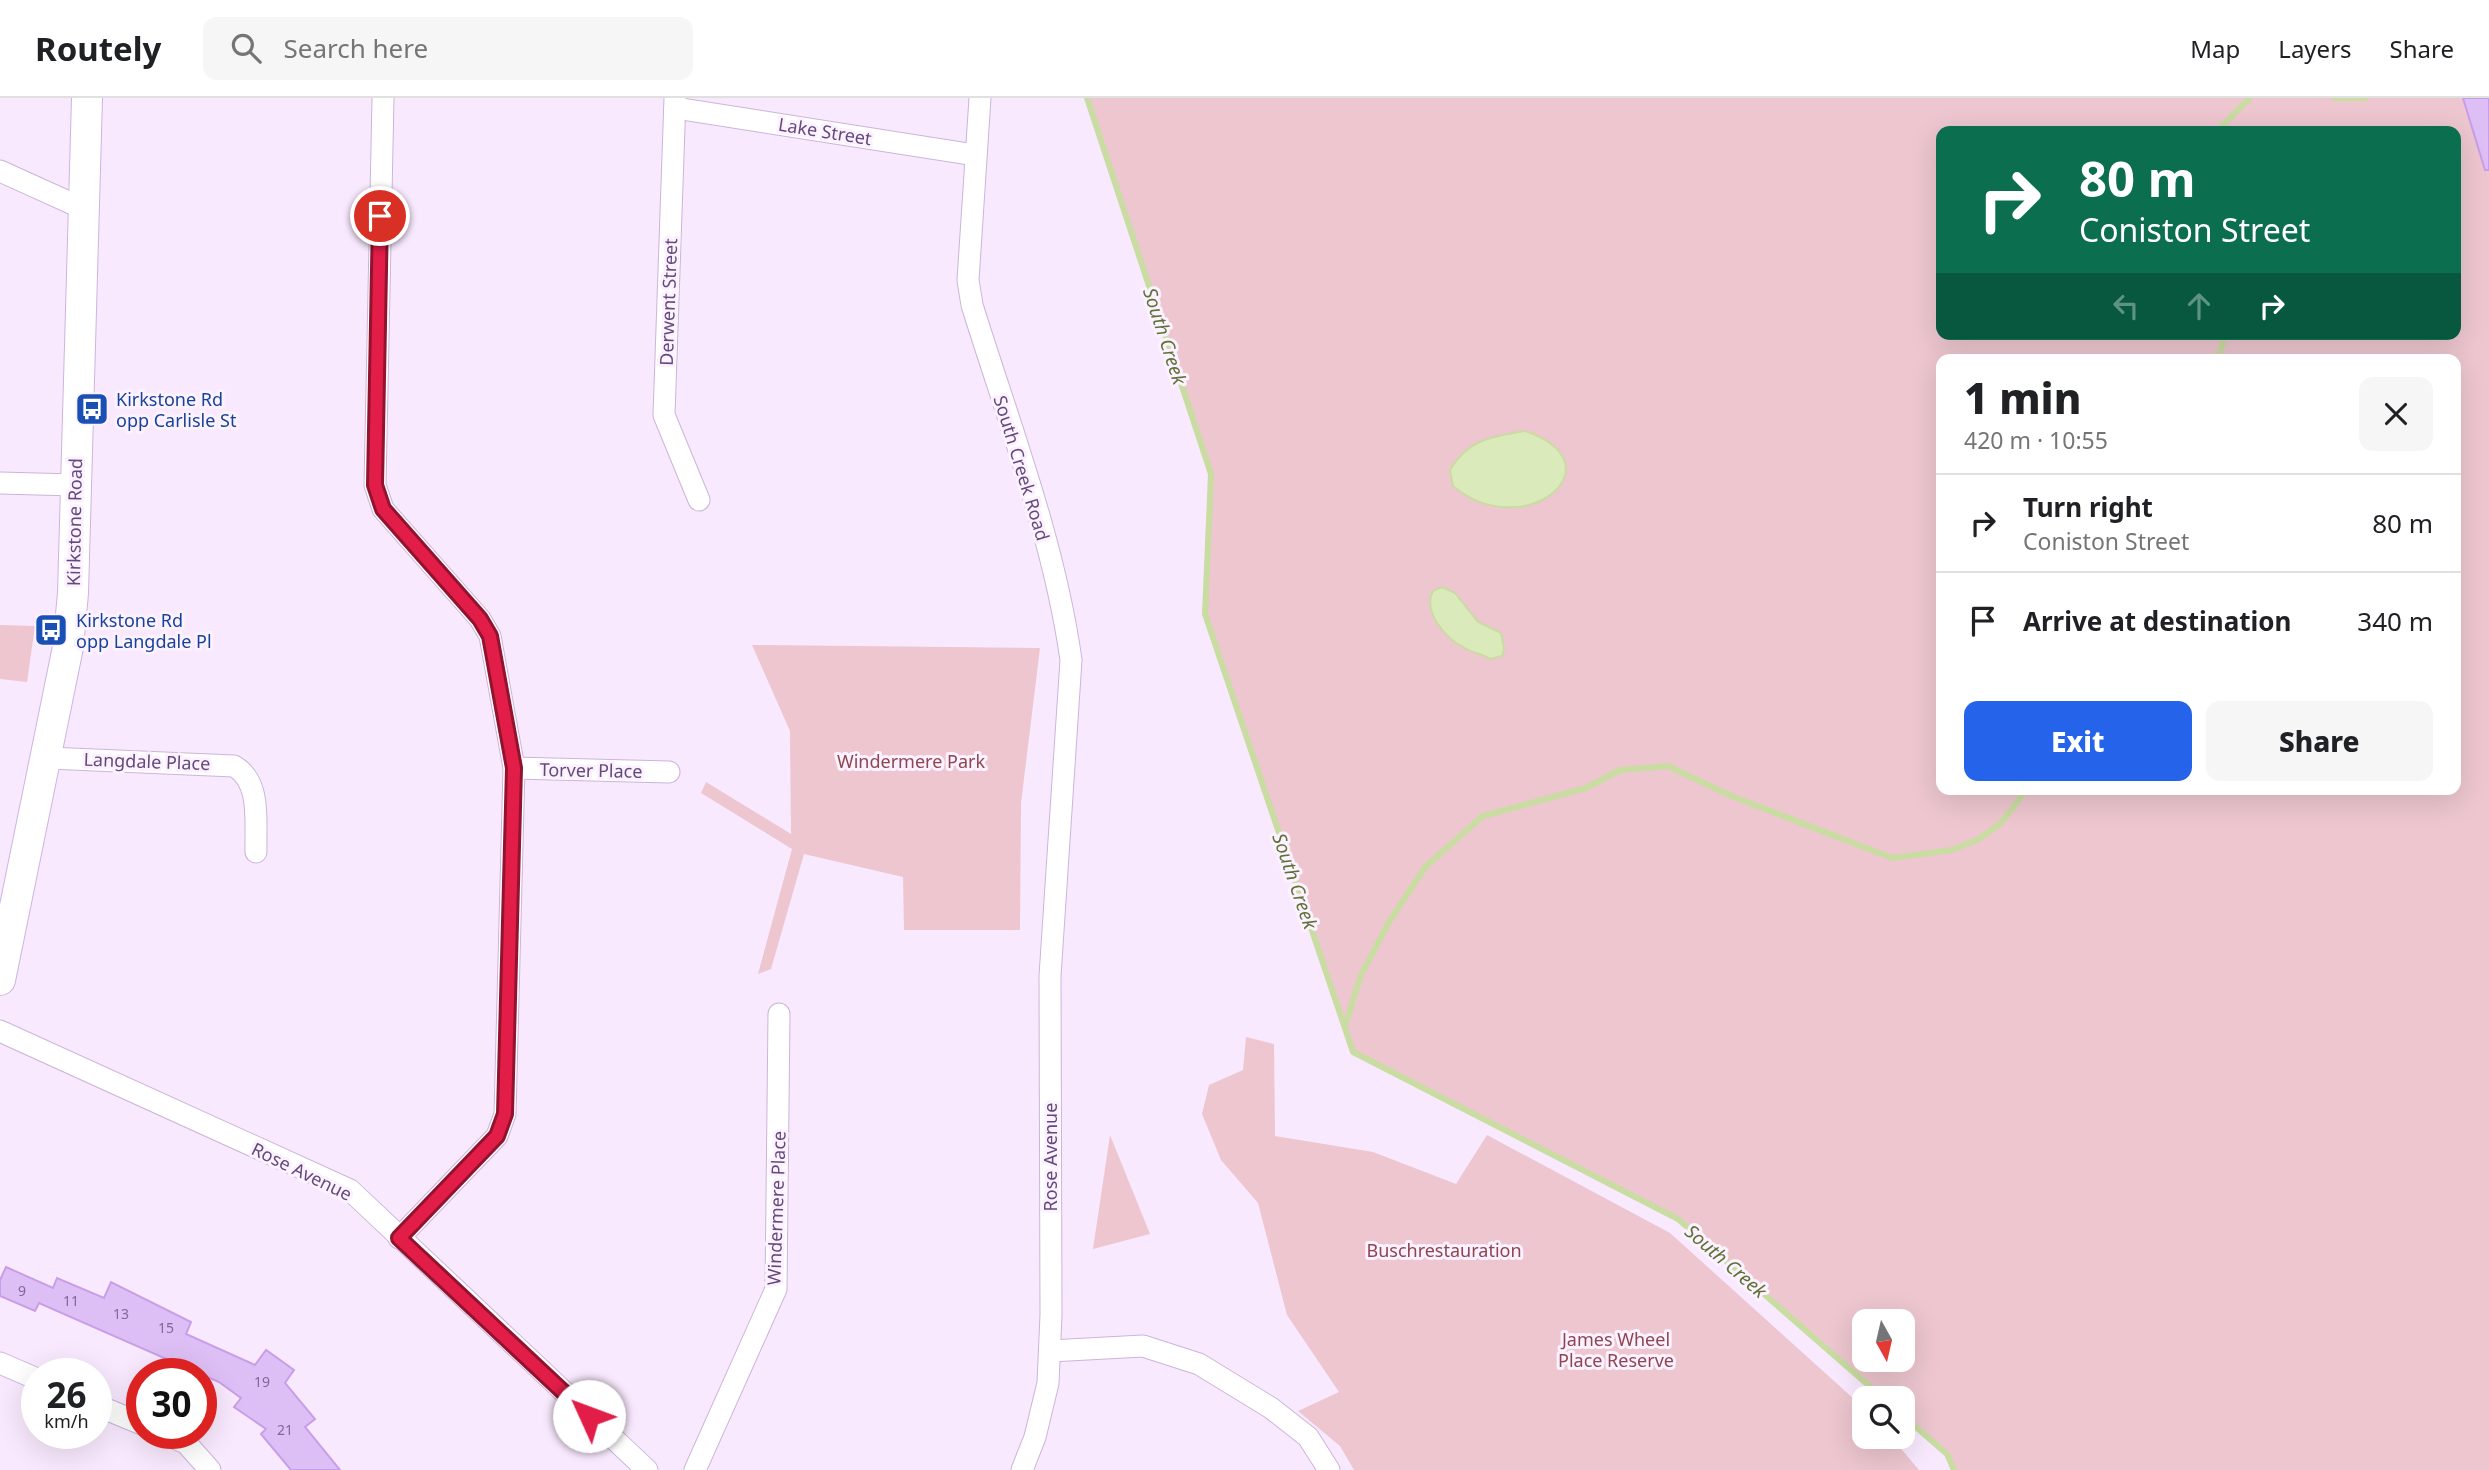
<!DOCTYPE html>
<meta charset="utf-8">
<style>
body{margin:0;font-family:"Noto Sans",sans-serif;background:#f6f6f6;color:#202124;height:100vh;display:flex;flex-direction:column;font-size:26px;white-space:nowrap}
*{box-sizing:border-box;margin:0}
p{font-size:23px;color:#757577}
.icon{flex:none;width:38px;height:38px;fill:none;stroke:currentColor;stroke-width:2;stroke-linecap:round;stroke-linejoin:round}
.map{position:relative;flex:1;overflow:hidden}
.side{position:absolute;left:1936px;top:256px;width:525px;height:441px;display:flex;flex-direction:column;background:#fff;border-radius:14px;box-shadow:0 7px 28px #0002}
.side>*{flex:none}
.hud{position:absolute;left:1936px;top:28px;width:525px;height:214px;border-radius:14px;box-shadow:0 7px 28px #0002;background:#0b6e4f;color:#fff;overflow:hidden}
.needle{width:46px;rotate:172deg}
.controls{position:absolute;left:1852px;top:1211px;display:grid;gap:14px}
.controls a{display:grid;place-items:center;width:63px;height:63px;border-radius:14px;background:#fff;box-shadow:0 7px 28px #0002;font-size:35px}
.speed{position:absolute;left:21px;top:1260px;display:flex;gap:14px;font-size:35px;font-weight:700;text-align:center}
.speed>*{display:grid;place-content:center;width:91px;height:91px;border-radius:50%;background:#fff;box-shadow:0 7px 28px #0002;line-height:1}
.speed small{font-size:18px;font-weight:400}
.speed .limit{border:10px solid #d22;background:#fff;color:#111}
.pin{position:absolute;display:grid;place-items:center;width:60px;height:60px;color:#fff;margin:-30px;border:4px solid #fff;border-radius:50%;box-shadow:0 2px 7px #0007}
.me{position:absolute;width:77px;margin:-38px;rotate:313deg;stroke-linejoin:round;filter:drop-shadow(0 0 5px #0008)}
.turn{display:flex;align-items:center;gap:24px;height:147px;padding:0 28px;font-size:32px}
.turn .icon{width:91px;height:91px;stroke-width:2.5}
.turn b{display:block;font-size:49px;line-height:60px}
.lanes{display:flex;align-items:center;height:66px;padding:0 28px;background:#0003;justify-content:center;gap:35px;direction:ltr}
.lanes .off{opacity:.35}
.round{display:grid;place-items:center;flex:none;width:74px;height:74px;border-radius:14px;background:#f6f6f6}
.headline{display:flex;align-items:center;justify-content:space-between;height:119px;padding:0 28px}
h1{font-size:42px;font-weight:800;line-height:52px}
.cta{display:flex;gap:14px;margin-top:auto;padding:14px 28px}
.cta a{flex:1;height:80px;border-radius:14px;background:#2563eb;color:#fff;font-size:28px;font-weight:800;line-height:80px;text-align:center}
.cta a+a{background:#f6f6f6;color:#202124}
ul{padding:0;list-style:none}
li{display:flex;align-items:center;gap:21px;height:98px;padding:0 28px;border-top:2px solid #e0e0e0}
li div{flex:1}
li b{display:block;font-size:26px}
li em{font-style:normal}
header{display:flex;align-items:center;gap:42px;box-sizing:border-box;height:98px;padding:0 35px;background:#fff;border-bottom:2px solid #e0e0e0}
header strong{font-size:33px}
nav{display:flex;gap:38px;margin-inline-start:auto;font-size:24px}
.search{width:490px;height:63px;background:#f6f6f6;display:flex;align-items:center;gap:18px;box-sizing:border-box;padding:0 24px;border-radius:14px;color:#757577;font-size:26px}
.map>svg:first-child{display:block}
</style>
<header>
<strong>Routely</strong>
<div class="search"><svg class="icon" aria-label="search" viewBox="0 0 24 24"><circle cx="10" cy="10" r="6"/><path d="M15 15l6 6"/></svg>Search here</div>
<nav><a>Map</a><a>Layers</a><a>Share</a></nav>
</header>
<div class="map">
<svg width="2489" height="1372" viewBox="0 0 2489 1372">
<rect width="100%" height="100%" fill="#f9e9fe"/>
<g fill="#edc6cf" fill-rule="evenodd">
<path d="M1087,0H2489V1372H1954L1948,1359L1902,1317V1300H1883L1678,1121L1353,954L1205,516L1211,376ZM1941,33H2455V236H1941ZM1941,261H2455V691H1941ZM1864,1223H1902V1262H1864Z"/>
<path d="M0,527L35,528L27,584L0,581Z"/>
<path d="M752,547L1040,550L1021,705L1020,832H904L903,779L804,756L771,871L758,876L792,751L701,695L706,684L791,736L790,633Z"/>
<path d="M1246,939L1274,946L1275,1038L1373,1054L1456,1086L1487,1037L1670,1135L1864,1310V1339H1891L1919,1372H1354L1340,1348L1298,1313L1339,1294L1287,1217L1258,1105L1221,1062L1202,1016L1209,987L1243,972Z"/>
<path d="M1110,1037L1150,1136L1093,1151Z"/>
</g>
<g fill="#dbeabb" stroke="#c9dca1" stroke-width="2">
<path d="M1525,333C1622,366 1525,448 1453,388L1450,372C1467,342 1493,338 1525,333Z"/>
<path d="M1442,489L1455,495L1478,524L1501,535L1504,551L1502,558L1490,561C1481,555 1472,555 1463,549C1446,540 1422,514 1433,493Z"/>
</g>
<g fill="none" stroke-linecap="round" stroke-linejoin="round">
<g stroke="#c9dca1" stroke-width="6">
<path d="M1087,0L1211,376L1205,516L1353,954L1678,1121L1883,1300"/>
<path d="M2335,0H2365"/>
<path d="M2217,33L2250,0"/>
<path d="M2218,261L2225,236"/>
<path d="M1345,928L1361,877L1389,824L1426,768L1483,718L1586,690L1620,672L1668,668L1729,697L1892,760L1952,752L1979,741L2001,725L2027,691"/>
<path d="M1902,1317L1947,1356L1954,1372"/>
</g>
</g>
<g fill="#debff5" stroke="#c89ee9" stroke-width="2">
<path d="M2463,0H2489V72H2485Z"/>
<path d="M6,1169L53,1190L57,1180L104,1200L111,1184L191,1224L186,1236L255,1267L266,1252L294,1272L285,1285L315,1321L305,1329L340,1372H291L261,1336L266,1331L234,1309L241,1300L219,1284L39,1205L35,1213L0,1198V1182Z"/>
</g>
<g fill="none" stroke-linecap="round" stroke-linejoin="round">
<defs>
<g id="street">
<path d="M383,0L375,387L383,411L480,521L490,538L514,670L505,1016L497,1038L399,1140"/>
<path d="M675,0L664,317L699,402"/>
<path d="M980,0L968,182L972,207C1008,323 1054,441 1071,562L1050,878L1051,1217L1048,1285L1035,1339L1022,1372"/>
<path d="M675,10L975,57"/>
<path d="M0,73L84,111"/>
<path d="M0,385L75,387"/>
<path d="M48,660L234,668C262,684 255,725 256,754"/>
<path d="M514,670L669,674"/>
<path d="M0,933L350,1092L647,1372"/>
<path d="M1050,1253L1143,1248L1199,1266L1271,1310L1308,1339L1329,1372"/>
<path d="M0,1265L37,1281"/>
<path d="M96,1307L142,1326"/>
<path d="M163,1335L186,1345L210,1372"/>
<path d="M695,1372L776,1191L779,916"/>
</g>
<path id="secondary" d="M0,882L68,549L73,495L87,0"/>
</defs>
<use href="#street" stroke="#cbb5d9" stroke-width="23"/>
<use href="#secondary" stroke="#ceb4de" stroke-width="32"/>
<use href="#street" stroke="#fff" stroke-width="21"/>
<use href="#secondary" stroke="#fff" stroke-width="30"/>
</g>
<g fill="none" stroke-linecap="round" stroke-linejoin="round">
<defs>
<path id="route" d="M380,118L375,387L383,411L480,521L490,538L514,670L505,1016L497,1038L399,1140L589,1318"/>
</defs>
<use href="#route" stroke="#92132f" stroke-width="18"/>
<use href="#route" stroke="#e11d48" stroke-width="12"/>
</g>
<defs>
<symbol id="bus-square" viewBox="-11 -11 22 22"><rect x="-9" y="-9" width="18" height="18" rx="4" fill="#1a4fb4" stroke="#fcf1ff"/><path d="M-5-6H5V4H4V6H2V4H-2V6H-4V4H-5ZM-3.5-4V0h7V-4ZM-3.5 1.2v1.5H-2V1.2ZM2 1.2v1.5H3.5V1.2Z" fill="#fff"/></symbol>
</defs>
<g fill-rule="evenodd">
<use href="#bus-square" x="73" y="292" width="38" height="38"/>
<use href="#bus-square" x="32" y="513" width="38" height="38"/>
</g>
<g text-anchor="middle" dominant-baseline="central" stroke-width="6" stroke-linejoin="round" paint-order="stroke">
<g font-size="14" fill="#82679a">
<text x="22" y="1192">9</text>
<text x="71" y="1202">11</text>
<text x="121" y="1215">13</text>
<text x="166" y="1229">15</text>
<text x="262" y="1283">19</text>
<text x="285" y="1331">21</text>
</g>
<g font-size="18" fill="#644a7b" stroke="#fcf1ff">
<text transform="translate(825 33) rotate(9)">Lake Street</text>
<text transform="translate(668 204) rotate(-88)">Derwent Street</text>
<text transform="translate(1022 370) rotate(73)">South Creek Road</text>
<text transform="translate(74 424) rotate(-89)">Kirkstone Road</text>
<text transform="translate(147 663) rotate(2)">Langdale Place</text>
<text transform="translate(591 672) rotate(1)">Torver Place</text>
<text transform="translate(1050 1059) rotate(-90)">Rose Avenue</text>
<text transform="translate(302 1073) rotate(26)">Rose Avenue</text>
<text transform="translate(776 1110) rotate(-88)">Windermere Place</text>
</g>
<g font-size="18" fill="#164399" stroke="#fcf1ff" text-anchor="start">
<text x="116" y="301">Kirkstone Rd<tspan x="116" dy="21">opp Carlisle St</tspan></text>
<text x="76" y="522">Kirkstone Rd<tspan x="76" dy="21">opp Langdale Pl</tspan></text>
</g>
<g font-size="18" fill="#8e464f" stroke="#fcf1ff">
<text x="911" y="663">Windermere Park</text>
<text x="1444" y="1152">Buschrestauration</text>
<text x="1616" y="1241">James Wheel<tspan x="1616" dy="21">Place Reserve</tspan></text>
</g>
<g font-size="19" font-style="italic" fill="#5e7236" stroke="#fcf1ff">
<text transform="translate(1165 238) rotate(72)">South Creek</text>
<text transform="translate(1295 783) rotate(71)">South Creek</text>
<text transform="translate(1726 1163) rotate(41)">South Creek</text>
</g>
</g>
</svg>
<div class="controls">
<a><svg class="needle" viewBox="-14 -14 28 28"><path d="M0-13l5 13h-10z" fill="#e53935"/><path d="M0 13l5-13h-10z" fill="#757577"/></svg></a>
<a><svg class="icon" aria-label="search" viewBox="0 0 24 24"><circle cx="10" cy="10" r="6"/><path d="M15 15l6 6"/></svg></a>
</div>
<div class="speed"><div>26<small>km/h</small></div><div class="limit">30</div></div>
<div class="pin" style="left:380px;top:118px;background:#d93025"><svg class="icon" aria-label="arrive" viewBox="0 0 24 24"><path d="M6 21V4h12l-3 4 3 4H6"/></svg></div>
<svg class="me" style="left:589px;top:1318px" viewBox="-20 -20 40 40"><circle r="19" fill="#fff"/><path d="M0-13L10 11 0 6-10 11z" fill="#e11d48"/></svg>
<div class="hud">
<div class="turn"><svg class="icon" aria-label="right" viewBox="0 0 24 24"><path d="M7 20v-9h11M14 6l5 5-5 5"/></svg><div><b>80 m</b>Coniston Street</div></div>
<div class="lanes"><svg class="icon off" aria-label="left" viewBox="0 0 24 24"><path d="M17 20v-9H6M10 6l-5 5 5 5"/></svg><svg class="icon off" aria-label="ahead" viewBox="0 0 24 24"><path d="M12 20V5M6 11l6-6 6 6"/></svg><svg class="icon" aria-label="right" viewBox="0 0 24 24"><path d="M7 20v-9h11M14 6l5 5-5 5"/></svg></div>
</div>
<section class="side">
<div class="headline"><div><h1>1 min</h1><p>420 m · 10:55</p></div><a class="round"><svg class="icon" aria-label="close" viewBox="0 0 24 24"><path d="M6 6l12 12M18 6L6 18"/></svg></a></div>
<ul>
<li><svg class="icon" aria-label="right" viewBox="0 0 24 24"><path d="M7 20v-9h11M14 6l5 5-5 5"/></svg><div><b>Turn right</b><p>Coniston Street</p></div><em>80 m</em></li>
<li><svg class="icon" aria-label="arrive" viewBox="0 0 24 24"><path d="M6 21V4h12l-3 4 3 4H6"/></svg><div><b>Arrive at destination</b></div><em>340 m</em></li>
</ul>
<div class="cta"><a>Exit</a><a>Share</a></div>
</section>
</div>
